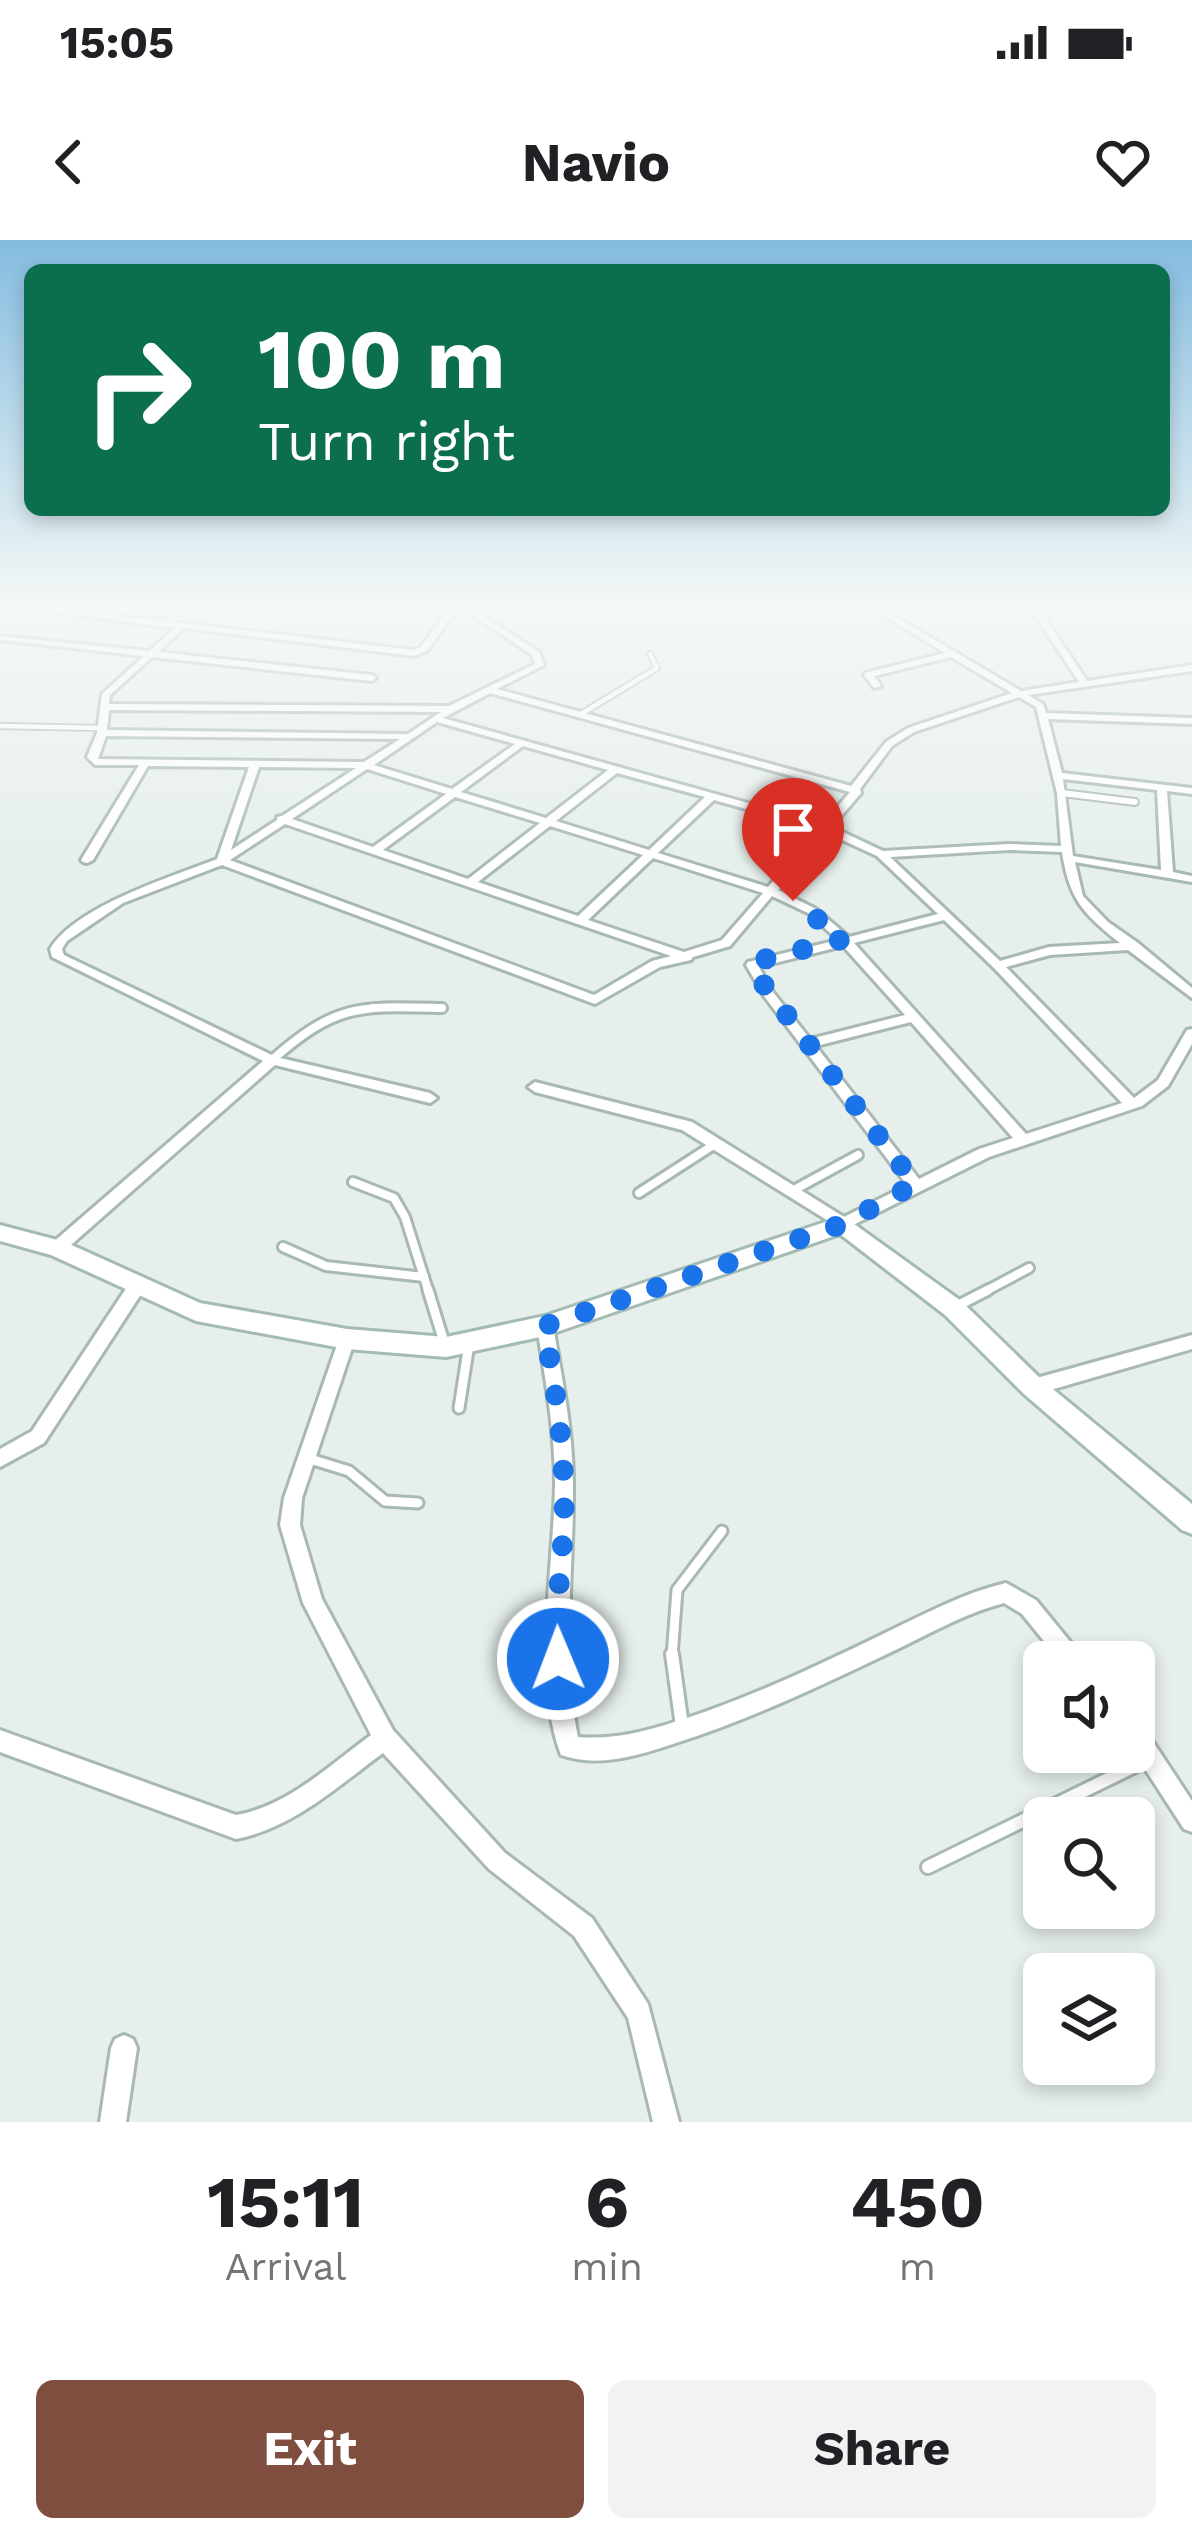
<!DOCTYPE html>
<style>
body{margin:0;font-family:"Work Sans",sans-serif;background:#f2f2f2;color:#202124;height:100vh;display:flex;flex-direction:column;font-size:45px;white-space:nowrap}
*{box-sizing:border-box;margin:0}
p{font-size:39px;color:#757577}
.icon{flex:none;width:66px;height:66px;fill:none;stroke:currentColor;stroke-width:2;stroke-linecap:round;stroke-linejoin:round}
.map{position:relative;height:1882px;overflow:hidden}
.details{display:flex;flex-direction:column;background:#fff;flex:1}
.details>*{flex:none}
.banner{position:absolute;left:24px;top:24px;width:1146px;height:252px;border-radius:18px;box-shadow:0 6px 18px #0003;background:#0b6e4f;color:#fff;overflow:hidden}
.fabs{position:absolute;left:1023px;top:1401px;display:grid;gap:24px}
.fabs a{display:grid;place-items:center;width:132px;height:132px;border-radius:18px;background:#fff;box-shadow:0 6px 18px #0003;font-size:60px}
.pin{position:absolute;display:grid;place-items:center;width:102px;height:102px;color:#fff;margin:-123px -51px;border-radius:50% 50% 50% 0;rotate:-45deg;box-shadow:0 0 12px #0007}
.pin .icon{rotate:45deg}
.me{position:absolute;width:132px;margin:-66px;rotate:359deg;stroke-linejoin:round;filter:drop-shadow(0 0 9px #0008)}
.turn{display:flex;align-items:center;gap:42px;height:252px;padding:0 36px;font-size:54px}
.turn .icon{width:156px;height:156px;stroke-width:2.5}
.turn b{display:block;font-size:84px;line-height:102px}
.eta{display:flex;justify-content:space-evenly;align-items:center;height:204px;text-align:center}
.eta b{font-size:72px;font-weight:700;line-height:84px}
.primary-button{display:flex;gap:24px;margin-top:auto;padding:24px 36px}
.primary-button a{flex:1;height:138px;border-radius:18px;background:#7f4e3f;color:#fff;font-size:48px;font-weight:700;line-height:138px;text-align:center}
.primary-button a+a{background:#f2f2f2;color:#202124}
.status{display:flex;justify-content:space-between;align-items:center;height:84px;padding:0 60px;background:#fff;direction:ltr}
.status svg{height:33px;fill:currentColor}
header{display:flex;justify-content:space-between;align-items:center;height:156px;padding:0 36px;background:#fff;font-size:54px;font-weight:700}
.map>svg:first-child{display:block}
</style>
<div class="status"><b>15:05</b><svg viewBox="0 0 49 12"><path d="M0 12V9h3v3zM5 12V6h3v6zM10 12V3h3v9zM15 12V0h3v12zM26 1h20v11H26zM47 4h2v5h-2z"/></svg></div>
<header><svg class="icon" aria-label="back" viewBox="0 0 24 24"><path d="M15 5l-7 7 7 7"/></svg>Navio<svg class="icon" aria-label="heart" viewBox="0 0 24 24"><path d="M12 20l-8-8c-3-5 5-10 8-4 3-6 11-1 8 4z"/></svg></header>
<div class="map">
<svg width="1192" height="1882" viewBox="0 0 1192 1882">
<rect width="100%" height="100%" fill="#e6efeb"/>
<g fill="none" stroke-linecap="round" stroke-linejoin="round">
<defs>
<g id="lane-far4">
<path d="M581,474L657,428L650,414"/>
<path d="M0,486L102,488"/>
</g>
<g id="lane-far3">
<path d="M1062,553L1135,562"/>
<path d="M373,767H399"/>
</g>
<g id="lane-far2">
<path d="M272,820C337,763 359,766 442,768"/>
<path d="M353,942L394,958L405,977L429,1053"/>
<path d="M792,951L858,915"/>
<path d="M639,953L715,904"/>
<path d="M283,1007L326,1026L424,1037"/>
<path d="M982,1053L1029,1028"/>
</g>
<g id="lane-far1">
<path d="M428,1050L445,1105"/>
<path d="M955,1067L988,1050"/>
<path d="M459,1168L469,1104"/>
<path d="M307,1218L349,1231L385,1261L418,1263"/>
<path d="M672,1417L677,1350L722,1291"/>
</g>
<g id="lane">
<path d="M672,1414L682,1486"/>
<path d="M928,1627L1147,1520"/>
</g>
<g id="street">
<path d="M22,367H46L163,381L180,367H187L172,382L413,410L421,407L450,367H458L427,411L414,416L184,388L158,412L372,435L376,438L372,441L152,417L110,455L109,464L449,466L535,424L532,415L461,367H470L539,412L544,425L497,449L851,546L886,502L908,488L1012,453L951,417L874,436L881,446L874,448L864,435L865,433L945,413L869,367H879L1021,451L1079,442L1030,367H1038L1087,441L1192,425V431L1028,455L1043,464L1046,473L1192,478V484L1048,479L1062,533L1192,548V554L1167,551L1173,632L1192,636V642L1075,622L1083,656L1108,682L1138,703L1192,748V758L1128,710L1050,715L1006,727L1134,858L1158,840L1187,790L1192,789V804L1168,846L1142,866L989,917L843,990L682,890L535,852L528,847L535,842L692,882L844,977L907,945L764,756L746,725L748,722L838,700L808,673L772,656L730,706L693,717L691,720L660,727L595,764L222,625L123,663L67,701L62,709L64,715L276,817L430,853L437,858L430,863L275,825L63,1012H51L49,1008L51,1004L263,821L52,717L50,709C76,666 171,637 217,619L249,527L148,526L93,620L87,623L83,622L81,620L139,525H95L87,517L97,493L102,454L144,416L0,400V396L149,411L176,387H163ZM490,453L850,552L823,584L443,478ZM1019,457L1036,467L1057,553L1061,606L1009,604L883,611L832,587L861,553L860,549L892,506L914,492ZM109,470L441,472L408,494L107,490ZM437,482L515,504L452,549L374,525ZM106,496L400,499L364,522L98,519ZM523,506L608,530L546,578L461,552ZM259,527L356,528L282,576L277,577V580L231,610ZM367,529L446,554L373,607L292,579ZM617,533L705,557L649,610L556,581ZM1063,539L1157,550L1161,630L1073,616ZM455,557L540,583L468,639L383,610ZM714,560L818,589L768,647L658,613ZM285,584L671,716L652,721L594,755L230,620ZM550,586L643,615L578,676L478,642ZM827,593L877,616L938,674L849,697L816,669L778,650ZM1009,610L1062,612C1069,659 1083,674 1120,703L1049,707L1000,721L890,617ZM653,618L763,653L722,700L684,712L588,680ZM944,680L994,728L1122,863L1026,894L854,703ZM843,706L905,775L810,799L773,752L759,727ZM911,782L1013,898L979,909L919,939L816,806Z"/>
<path d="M137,1040L143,1041L145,1046L143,1051L44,1203L0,1227V1209L32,1191L131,1041Z"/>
<path d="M545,1079L551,1081L553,1086C562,1138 573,1191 573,1244C574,1329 561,1412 578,1497C616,1500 651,1490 687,1478C756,1455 821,1424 885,1393C925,1374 963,1353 1006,1343L1036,1360L1081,1415L1084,1422H1061L1022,1374L1004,1363C962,1374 924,1397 885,1415C818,1447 750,1479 679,1502C643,1514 599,1529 561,1515C532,1440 554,1324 555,1244C555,1191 545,1138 537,1086L539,1081Z"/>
<path d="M347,1092L353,1094L355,1099L302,1258L300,1285L322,1359L393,1490L505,1613L592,1678L648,1764L679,1882H653L628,1778L574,1696L489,1629L383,1513C338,1546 293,1588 236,1599L0,1512V1490L236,1575C288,1566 330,1525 371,1495L303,1363L280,1285L284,1258L339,1099L341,1094Z"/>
<path d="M1192,1095V1109L1033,1155L1027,1152L1024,1147L1027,1142L1033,1139Z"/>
<path d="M1134,1482L1142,1485L1192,1561V1592L1184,1589L1134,1512Z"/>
<path d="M124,1795L133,1799L137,1808L126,1882H100L111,1808L115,1799Z"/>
</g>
<path id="secondary" d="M843,976L961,1061L1042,1140L1192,1264V1294L1182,1290L1024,1154L945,1075L840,994L545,1096L446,1117L347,1109L196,1081L51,1015L0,1001V985L65,1002L200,1063L347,1089L446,1097L545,1076Z"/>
</defs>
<use href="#lane-far4" stroke="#a8b8b2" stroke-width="8"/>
<use href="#lane-far3" stroke="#a8b8b2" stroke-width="10"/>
<use href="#lane-far2" stroke="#a8b8b2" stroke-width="14"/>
<use href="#lane-far1" stroke="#a8b8b2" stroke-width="15"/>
<use href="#lane" stroke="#a8b8b2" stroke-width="18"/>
<use href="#street" stroke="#a8b8b2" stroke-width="6"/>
<use href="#secondary" stroke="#a4bbb3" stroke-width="6"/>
<use href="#lane-far4" stroke="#fff" stroke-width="4.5"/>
<use href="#lane-far3" stroke="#fff" stroke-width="6"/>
<use href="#lane-far2" stroke="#fff" stroke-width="8"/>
<use href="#lane-far1" stroke="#fff" stroke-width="9"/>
<use href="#lane" stroke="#fff" stroke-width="12"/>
<use href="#street" fill="#fff" fill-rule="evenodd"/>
<use href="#secondary" fill="#fff" fill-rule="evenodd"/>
</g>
<linearGradient id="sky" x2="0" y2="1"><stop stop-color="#84bce0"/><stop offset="0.58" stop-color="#f4f8f6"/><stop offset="1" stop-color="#f4f8f6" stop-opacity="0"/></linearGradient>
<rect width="1192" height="630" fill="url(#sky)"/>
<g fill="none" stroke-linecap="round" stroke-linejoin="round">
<path stroke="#1a73e8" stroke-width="21" stroke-dasharray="0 37.8" d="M558,1419C553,1363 566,1308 564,1252C563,1196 554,1141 544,1086L843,984L915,944L752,729L761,720L844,699L793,661"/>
</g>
</svg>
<div class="fabs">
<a><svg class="icon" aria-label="sound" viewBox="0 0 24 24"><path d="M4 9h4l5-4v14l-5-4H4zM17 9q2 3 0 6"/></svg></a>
<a><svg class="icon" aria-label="search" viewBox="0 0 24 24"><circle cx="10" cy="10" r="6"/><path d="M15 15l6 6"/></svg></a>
<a><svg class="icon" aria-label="layers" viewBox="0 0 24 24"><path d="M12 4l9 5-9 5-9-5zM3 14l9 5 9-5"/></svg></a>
</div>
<div class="pin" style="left:793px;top:661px;background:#d93025"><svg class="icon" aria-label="arrive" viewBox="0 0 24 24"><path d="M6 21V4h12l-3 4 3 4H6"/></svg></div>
<svg class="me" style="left:558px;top:1419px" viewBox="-20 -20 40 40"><circle r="17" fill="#1a73e8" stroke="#fff" stroke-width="3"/><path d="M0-11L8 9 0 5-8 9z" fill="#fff"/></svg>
<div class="banner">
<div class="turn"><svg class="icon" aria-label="right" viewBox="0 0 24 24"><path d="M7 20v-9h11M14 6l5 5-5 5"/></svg><div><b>100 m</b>Turn right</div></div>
</div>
</div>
<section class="details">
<div class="eta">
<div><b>15:11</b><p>Arrival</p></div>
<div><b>6</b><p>min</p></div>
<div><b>450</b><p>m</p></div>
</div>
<div class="primary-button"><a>Exit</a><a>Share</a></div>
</section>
